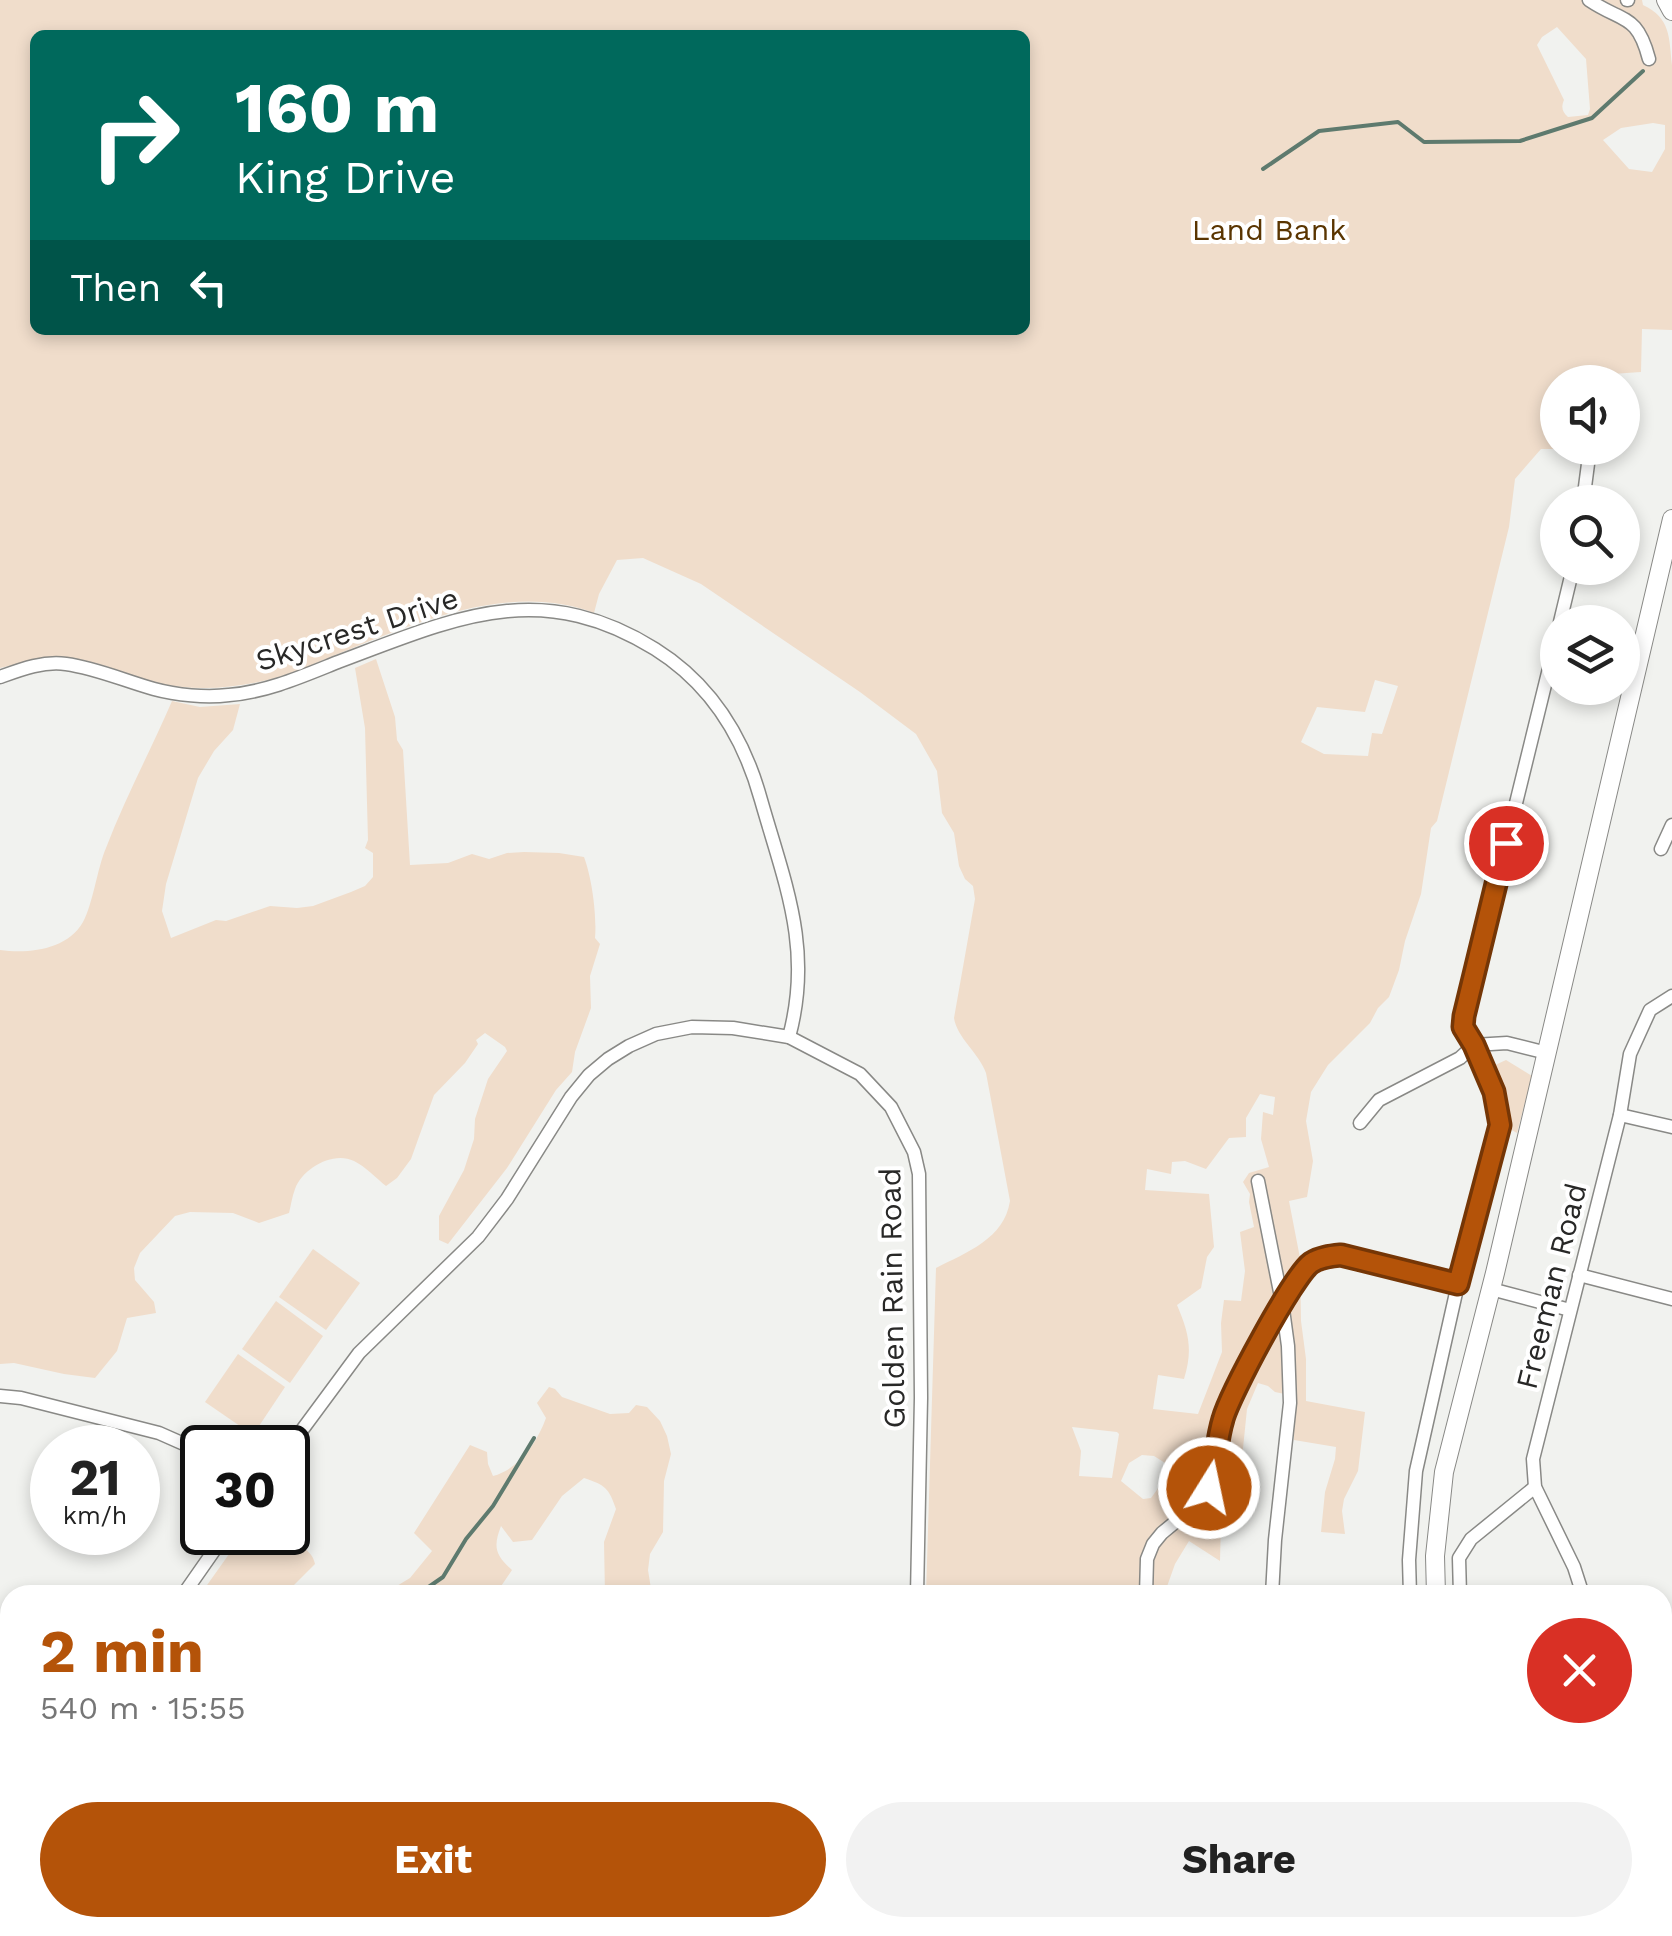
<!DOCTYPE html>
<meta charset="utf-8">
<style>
body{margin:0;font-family:"Work Sans",sans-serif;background:#f2f2f2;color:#222;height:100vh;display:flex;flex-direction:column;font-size:38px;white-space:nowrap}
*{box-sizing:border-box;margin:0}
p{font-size:32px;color:#767676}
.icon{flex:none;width:55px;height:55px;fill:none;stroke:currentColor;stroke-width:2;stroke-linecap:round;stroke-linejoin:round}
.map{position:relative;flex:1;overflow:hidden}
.drawer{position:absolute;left:0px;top:1585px;width:1672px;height:352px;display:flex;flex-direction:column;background:#fff;border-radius:30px 30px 0 0;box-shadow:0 5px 15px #0003}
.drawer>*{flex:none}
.hud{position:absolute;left:30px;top:30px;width:1000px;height:305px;border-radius:15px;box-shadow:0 5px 15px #0003;background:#00695c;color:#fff;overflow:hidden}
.fabs{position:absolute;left:1540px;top:365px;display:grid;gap:20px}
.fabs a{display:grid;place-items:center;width:100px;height:100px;border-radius:50%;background:#fff;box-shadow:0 5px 15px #0003;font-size:50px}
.speed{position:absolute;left:30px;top:1425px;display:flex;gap:20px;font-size:50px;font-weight:700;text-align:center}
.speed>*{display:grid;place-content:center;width:130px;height:130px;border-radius:50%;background:#fff;box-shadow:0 5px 15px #0003;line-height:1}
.speed small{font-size:25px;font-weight:400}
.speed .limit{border:5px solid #111;border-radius:15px;background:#fff;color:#111}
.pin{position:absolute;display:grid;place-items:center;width:85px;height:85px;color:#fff;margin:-42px;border:5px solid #fff;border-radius:50%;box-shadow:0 2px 10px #0007}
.me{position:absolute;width:110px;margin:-55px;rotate:10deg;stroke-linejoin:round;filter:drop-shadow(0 0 8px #0008)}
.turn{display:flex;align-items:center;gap:35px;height:210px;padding:0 40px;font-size:45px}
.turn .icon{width:130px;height:130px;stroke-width:2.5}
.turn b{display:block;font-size:70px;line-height:85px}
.then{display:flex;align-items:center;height:95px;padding:0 40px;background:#0003;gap:20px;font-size:38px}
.round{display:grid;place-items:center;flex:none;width:105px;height:105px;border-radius:52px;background:#f2f2f2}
.overview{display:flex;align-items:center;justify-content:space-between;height:170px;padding:0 40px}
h1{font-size:60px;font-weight:700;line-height:75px;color:#b45309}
.cta{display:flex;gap:20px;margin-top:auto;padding:20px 40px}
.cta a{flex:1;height:115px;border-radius:60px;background:#b45309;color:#fff;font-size:40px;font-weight:700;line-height:115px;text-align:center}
.cta a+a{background:#f2f2f2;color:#222}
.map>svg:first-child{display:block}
</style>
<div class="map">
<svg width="1672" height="1936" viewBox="0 0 1672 1936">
<rect width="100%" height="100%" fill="#f1f2ef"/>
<g fill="#f0ddcb" fill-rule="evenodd">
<path d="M0,0H1642L1643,5C1671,18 1669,38 1672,65V330L1642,329L1641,372L1612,374L1599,376L1590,382H1558V448H1577V456L1562,449H1541L1515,479L1509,527L1437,821L1431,828L1421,894L1405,941L1399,970L1389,997L1378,1008L1370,1023L1328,1065L1311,1092L1306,1121L1313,1161L1307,1197L1289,1201L1300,1258L1301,1321L1306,1359V1401L1365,1412L1358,1471L1344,1499L1342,1511L1345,1534L1321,1532L1325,1492L1335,1459L1336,1447L1294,1440V1396L1275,1392L1268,1386L1258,1383L1247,1409L1241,1468L1221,1521L1220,1561L1189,1541L1175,1564L1164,1595H926L936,1268C967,1252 1004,1239 1010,1201L986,1073C979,1053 957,1038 954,1018L975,899L973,886L965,879L959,866L954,833L942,813L937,771L916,734L860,692L701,584L643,558L617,560L599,594L594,613C507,580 409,626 328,658C307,667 286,676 263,681C229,689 191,691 157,683C127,675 99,660 68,659C44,657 23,663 0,668ZM1557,27L1586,59L1590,109L1588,115L1568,117C1562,112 1561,107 1564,100L1537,45L1542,37ZM35,35H1025V330H35ZM1653,123L1665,125V149L1652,172L1629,169L1603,140L1621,128ZM1375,680L1398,686L1382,734L1372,733L1368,756L1324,754L1301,742L1317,707L1365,712ZM1260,1094L1275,1097L1273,1115L1263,1112L1261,1139L1269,1167L1249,1173L1243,1182L1250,1194L1249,1202L1254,1227L1240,1232L1245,1271L1241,1301L1224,1300L1221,1323L1222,1352L1198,1414L1153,1409L1158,1375L1184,1379C1193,1350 1189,1333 1177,1305L1201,1288L1207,1257L1214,1247L1209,1194L1145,1190L1147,1169L1171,1174L1172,1162L1185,1161L1206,1169L1229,1138L1246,1137V1118ZM1072,1427L1117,1432L1119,1434L1112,1478L1079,1476L1081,1451ZM1142,1455L1154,1456L1173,1468L1151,1498L1143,1499L1121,1481L1129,1463Z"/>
<path d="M376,659L395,717L397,740L403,750L410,865L448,863L472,854L489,859L507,853L524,852L559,853L584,857C592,878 597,916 595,938L600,944L590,976L591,1008L575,1052L572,1072L556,1090L507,1168L448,1244L439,1240V1216L464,1170L474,1139L475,1119L488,1079L507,1051L505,1047L485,1033L476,1040L478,1044L465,1063L434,1095L411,1159L397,1178L386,1186C376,1178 366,1167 354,1161C333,1151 303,1168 295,1189C292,1197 291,1205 289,1213L259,1223L233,1213L190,1212L175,1216L140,1253L134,1268L135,1280L154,1302L156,1313L127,1318L117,1351L95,1378L64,1374L14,1363L0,1364V950C28,954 67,950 83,922C93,904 97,869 106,848C125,798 151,750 172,701L200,707L240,704L233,730L214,751L198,778L166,884L162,911L171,938L216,920L226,921L270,906L297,908L313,906L351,892L365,886L373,877V853L365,848L368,840L365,728L355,668Z"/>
<path d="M1506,1060L1532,1076L1517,1133L1508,1128L1493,1066Z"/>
<path d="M313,1249L360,1283L326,1330L279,1297Z"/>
<path d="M276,1301L323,1336L290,1383L242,1349Z"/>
<path d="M238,1354L285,1387L253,1435L205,1402Z"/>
<path d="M549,1387L555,1389L562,1397L610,1414L629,1413L636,1405L647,1407L660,1421L667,1436L671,1454L664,1481L663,1532L650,1554L648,1570L652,1595H605L604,1542L616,1509C609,1488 605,1485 584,1478L562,1496L532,1540L513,1542L501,1526C493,1547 495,1555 512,1570L495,1595H382L410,1578L432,1551L414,1533L470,1445L487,1452L488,1464L493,1476C519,1469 537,1443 546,1418L537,1403Z"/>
<path d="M288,1519C298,1527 297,1534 303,1545C308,1553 313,1554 315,1564L294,1585L290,1595H200L244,1533L288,1532Z"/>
<path d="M876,1928H1501L1504,1934L874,1936Z"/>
</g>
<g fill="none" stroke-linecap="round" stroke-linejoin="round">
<g stroke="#5e7a6e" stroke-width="4">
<path d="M1263,169L1319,131L1398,122L1424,142L1520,141L1592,118L1643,71"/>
<path d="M417,1595L443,1577L466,1539L493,1506L534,1438"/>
<path d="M105,1936L108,1928"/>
</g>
<defs>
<g id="street">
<path d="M1589,0C1623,23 1637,13 1649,59"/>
<path d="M1627,0H1628"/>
<path d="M1583,502L1588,464"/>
<path d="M1560,622L1573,568"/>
<path d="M0,677C22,669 43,661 66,664C96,668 125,681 154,689C176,695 206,698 229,695C267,692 303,676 338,662C453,619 539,577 655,649C711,684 744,738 761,800C785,884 813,949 789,1037"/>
<path d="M1661,849L1672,825"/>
<path d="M1620,1115L1672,1127"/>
<path d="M1360,1123L1379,1100L1460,1058L1474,1045L1507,1043L1547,1053"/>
<path d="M1258,1181L1282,1302L1288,1346L1290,1403L1275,1540L1272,1595"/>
<path d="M1579,1275L1672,1299"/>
<path d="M1491,1289L1570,1310"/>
<path d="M0,1396L21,1398L159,1433L202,1452"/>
<path d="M288,1449L359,1353L478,1237L507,1199L571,1097L589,1075L608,1059L629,1046L656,1034L692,1027L733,1028L789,1037L860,1074L891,1107L914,1152L919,1174L921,1398L917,1595"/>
<path d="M183,1595L227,1532"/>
<path d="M1146,1595L1147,1559L1153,1544L1162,1533L1202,1500L1209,1488L1223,1415L1282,1302L1302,1272L1314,1261L1341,1255L1458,1284"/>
<path d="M1410,1595L1409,1560L1416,1471L1458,1284L1499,1125L1494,1093L1474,1045L1463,1027L1464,1015L1558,632"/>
<path d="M1460,1595L1459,1558L1471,1539L1535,1487"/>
<path d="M1583,1595L1574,1567L1535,1487L1533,1459L1620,1115L1630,1054L1650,1010L1672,996"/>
<path d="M1662,1874L1670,1931"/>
<path d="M49,1936L52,1928"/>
<path d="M727,1936L765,1928"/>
</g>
<g id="secondary">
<path d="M1666,0L1672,11"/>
<path d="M1436,1595L1435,1556L1444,1472L1495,1273L1672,519"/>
<path d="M1520,1928L1524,1936"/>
</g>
</defs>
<use href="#street" stroke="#898986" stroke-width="15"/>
<use href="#secondary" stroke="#898986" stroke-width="20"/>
<use href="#street" stroke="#fff" stroke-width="12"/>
<use href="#secondary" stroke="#fff" stroke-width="18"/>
</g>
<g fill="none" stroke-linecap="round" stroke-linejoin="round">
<defs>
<path id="route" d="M1209,1488C1216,1465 1216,1442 1223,1419C1230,1394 1293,1276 1311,1263C1320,1257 1331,1256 1341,1255L1458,1284L1500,1125L1494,1092L1474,1045L1463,1027L1464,1016L1506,843"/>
</defs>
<use href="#route" stroke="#753606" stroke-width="25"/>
<use href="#route" stroke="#b45309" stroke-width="18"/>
</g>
<g text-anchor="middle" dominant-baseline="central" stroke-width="8" stroke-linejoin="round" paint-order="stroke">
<g font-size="30" fill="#5a3501" stroke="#fff">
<text x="1269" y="229">Land Bank</text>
</g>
<g font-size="30" fill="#282827" stroke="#fff">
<text transform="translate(357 629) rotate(-18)">Skycrest Drive</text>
<text transform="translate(1551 1286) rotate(-76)">Freeman Road</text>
<text transform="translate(892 1298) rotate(-91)">Golden Rain Road</text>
</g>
</g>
</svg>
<div class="fabs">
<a><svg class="icon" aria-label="sound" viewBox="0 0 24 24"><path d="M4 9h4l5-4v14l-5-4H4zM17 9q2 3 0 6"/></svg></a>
<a><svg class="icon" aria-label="search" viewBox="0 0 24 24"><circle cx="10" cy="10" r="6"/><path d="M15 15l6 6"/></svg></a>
<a><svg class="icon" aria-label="layers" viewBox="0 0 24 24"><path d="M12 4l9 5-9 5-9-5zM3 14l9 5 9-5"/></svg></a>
</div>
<div class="speed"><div>21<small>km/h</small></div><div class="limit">30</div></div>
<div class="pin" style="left:1506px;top:843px;background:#d93025"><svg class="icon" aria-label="arrive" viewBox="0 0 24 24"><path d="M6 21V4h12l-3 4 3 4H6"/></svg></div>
<svg class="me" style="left:1209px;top:1488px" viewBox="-20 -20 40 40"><circle r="17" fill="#b45309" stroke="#fff" stroke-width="3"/><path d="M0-11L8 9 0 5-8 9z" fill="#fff"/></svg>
<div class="hud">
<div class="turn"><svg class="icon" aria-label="right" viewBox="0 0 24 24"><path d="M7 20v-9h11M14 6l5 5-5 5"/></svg><div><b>160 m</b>King Drive</div></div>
<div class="then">Then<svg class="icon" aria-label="left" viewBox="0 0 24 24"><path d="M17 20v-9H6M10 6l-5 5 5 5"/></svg></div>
</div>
<section class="drawer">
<div class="overview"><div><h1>2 min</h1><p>540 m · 15:55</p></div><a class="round" style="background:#d93025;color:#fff"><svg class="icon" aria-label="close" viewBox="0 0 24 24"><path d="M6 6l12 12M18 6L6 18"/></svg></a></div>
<div class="cta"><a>Exit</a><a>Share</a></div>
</section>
</div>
